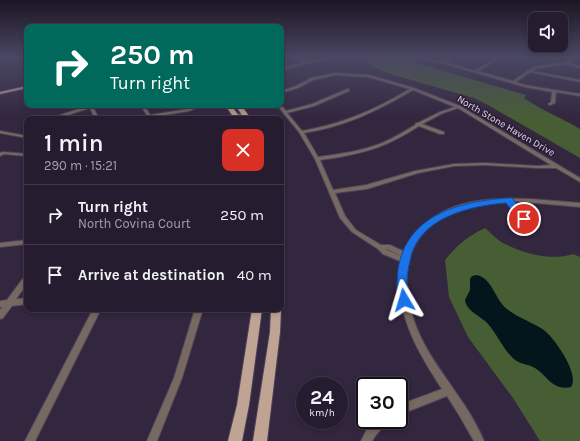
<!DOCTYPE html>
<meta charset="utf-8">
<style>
body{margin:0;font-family:Karla,sans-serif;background:#32293b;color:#f1f3f6;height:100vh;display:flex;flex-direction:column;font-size:15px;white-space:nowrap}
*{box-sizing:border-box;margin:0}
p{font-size:13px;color:#a4a1aa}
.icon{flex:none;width:22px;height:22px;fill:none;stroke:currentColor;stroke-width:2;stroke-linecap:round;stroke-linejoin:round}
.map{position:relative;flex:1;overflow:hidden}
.side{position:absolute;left:24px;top:116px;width:260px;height:196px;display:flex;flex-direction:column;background:#261c2f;border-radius:8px;box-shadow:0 2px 6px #0003,0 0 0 1px #423a4b}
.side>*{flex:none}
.top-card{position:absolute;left:24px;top:24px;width:260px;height:84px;border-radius:8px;box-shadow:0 2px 6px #0003,0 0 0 1px #423a4b;background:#00695c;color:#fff;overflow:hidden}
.buttons{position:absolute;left:528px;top:12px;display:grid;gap:8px}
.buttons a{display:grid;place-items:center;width:40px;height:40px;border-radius:8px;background:#261c2f;box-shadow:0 2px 6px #0003,0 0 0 1px #423a4b;font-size:20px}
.speed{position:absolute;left:296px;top:377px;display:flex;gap:8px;font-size:20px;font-weight:700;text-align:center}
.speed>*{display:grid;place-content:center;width:52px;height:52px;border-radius:50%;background:#261c2f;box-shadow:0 2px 6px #0003,0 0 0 1px #423a4b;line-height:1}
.speed small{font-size:10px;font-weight:400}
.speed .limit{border:2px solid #111;border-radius:6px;background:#fff;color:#111}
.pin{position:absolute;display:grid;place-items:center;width:34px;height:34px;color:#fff;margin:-17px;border:2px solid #fff;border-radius:50%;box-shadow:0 1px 4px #0007}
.me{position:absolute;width:44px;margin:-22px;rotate:353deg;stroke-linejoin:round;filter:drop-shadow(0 0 3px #0008)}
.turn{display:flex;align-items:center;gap:14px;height:84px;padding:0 20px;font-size:18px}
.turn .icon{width:52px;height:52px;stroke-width:2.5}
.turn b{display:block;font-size:28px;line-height:34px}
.round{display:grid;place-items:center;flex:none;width:42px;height:42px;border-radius:8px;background:#32293b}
.summary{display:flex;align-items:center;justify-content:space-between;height:68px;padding:0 20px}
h1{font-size:24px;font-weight:600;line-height:30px}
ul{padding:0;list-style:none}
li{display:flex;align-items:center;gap:12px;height:60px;padding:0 20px;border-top:1px solid #423a4b}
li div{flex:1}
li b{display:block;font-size:15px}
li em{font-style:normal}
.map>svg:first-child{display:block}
</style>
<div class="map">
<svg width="580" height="441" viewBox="0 0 580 441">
<rect width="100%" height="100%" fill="#33263f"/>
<g fill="#475e35">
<path d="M365,57L420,59L416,63L526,95L524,98C541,110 562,118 580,129V158L488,105L474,98L387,73L373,66Z"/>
<path d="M485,228C492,234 498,241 505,244C525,254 552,261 573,254L580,257V441H540L513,398L468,337L449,297L445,260C457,245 468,236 485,228Z"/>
</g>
<path fill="#02161c" d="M477,275C493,279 495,300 507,309C518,318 532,322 544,330C555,339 580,374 571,387C552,391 548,376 535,368C527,363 518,365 511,356C502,347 497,334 488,324C481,316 466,311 465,300L470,290V279L472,276Z"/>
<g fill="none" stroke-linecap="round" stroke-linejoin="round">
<defs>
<g id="minor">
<path d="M296,57H299L306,62L335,57H341L314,62L281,70V68L303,63Z"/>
<path d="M413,57C421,57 436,62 442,61C447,60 449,57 454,57L445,62L475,71C484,65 494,57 504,57L494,62L478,71L513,81L533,67L565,62L578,57H580V58L569,63L580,66V68L566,64L535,69L532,71L580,80V82L530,72L516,82L525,85L580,94V96L556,92L555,103L550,105L548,104L551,102L552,92L525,87L442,63Z"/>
<path d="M335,73L369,75L414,88L460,106L580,178V182L556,168H537L485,165L454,166L418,173L367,189L335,193L345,216L356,230L381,245H390L405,252C408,247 410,240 414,236C451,186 527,199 580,203V207L513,201L530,225L527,227L525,226L507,201C477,202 446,209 424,232C411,247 406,266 407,285C411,352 461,385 484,441H474L459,415L447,396L399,415V405L442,389C417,351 392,309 402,262L383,254L378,249L352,232L340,218L315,159L299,132L277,105H281L286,111L312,104L347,89H349V91L314,106L287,113L302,131C343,124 374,110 410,89L368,77L335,75L313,80L298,88L281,93V91L296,86L311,78ZM413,90L455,107L440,112L418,123H416L415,125C405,131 394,138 382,143C362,151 340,154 318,157L304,133C346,126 377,111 413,90ZM458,108L551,165L537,166L485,163L454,164L415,171L366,185L333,190L320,160C342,157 365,153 386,144C398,139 408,133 419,126L440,134H444V132L422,124L443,113ZM386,249H387L403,257L387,250Z"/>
<path d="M90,105H96L93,107L99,119H95L90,108L55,119H49Z"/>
<path d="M140,105H144L150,115L188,109L192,107V105H196V108L189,111L152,117L153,119H149L148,117L137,119H127L129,118L147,115Z"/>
<path d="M245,113H246V115L224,119H215L217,118Z"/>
<path d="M0,131L27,136V138L0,133Z"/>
<path d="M3,152L27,154V156L4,154L0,156V153Z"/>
<path d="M27,240V244L0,247V243Z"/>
<path d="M27,276V284L16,299L27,298V304L12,306L3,318L0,319V310L2,307H0V301L7,300L24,277Z"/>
<path d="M93,309H101L35,441H25Z"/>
<path d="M195,309H203L182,378L157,441H147L174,378Z"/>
<path d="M376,420H388L386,423L376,435L372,441H361L368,427Z"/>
</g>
<g id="major">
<path d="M27,86V88L0,94V92Z"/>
<path d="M225,105H231L241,119H235Z"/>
<path d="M235,105H241L251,119H245Z"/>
<path d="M252,309H262L249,405L242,441H228L237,405Z"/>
<path d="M271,309H281L280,332L267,441H253L270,332Z"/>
</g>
</defs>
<use href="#minor" stroke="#4f425a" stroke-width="2"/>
<use href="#major" stroke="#4f425a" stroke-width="2"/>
<use href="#minor" fill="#766961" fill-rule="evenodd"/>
<use href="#major" fill="#bfa494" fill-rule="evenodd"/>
</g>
<linearGradient id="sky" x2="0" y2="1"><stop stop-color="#1c1523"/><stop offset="0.48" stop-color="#4a4763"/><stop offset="1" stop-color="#4a4763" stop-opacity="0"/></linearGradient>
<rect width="580" height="119" fill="url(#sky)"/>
<path fill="#1a73e8" stroke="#114b97" d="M509,198H512L527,217V221H520L506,203C469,206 417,218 410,261C408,268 407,276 407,283C407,290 412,297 409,303H400C395,293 397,281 398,270C406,214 461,201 509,198Z"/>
<g text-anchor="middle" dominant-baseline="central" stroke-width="3" stroke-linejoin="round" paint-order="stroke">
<g font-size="10" fill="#e0d8e9" stroke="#291c34">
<text transform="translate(506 126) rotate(30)">North Stone Haven Drive</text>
</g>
</g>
</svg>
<div class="buttons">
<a><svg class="icon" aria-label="sound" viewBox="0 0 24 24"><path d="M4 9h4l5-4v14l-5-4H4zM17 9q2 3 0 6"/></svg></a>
</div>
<div class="speed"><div>24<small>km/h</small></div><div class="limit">30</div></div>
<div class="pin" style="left:524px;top:219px;background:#d93025"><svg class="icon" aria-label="arrive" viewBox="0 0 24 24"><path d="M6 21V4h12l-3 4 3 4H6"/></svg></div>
<svg class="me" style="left:404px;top:300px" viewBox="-20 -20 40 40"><path d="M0-17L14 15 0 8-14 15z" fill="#1a73e8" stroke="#fff" stroke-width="4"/></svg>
<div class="top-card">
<div class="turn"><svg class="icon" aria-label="right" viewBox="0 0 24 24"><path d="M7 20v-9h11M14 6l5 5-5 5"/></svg><div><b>250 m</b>Turn right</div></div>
</div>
<section class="side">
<div class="summary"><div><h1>1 min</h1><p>290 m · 15:21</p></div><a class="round" style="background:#d93025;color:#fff"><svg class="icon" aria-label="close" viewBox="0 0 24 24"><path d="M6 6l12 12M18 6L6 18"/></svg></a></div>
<ul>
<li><svg class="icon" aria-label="right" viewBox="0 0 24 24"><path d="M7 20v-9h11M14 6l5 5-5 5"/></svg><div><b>Turn right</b><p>North Covina Court</p></div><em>250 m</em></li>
<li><svg class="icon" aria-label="arrive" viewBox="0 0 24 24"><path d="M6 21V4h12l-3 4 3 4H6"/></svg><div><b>Arrive at destination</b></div><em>40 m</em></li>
</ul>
</section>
</div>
